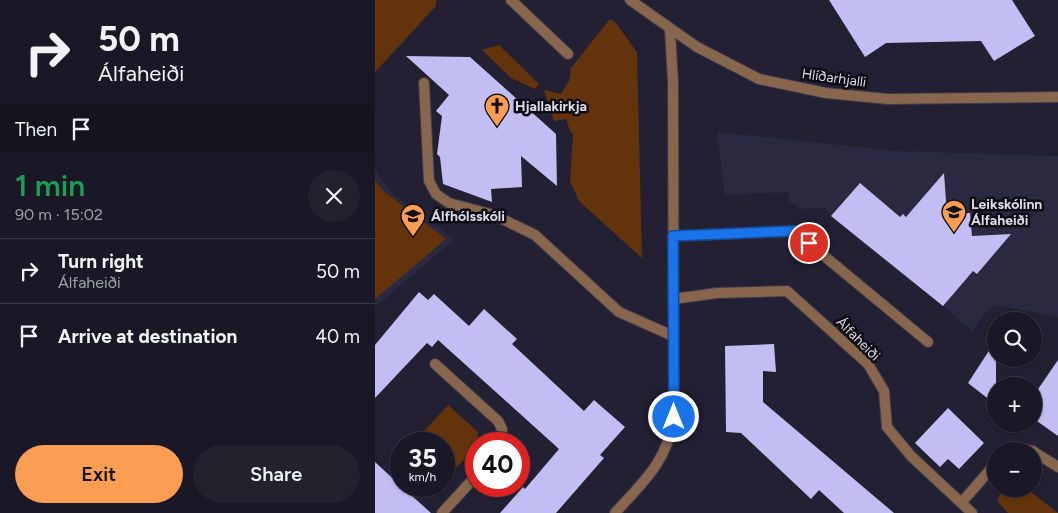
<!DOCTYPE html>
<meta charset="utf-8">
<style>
body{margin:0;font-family:Figtree,sans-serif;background:#23212e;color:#f1f3f6;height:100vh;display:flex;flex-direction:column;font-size:19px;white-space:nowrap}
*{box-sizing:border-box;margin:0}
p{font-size:16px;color:#9fa0a7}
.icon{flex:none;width:28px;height:28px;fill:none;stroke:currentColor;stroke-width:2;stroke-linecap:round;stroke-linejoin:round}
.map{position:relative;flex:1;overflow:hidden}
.panel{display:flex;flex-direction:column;background:#1a1826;width:375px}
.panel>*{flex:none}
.hud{background:#1a1826;color:#f1f3f6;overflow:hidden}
.fabs{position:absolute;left:612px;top:312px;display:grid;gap:10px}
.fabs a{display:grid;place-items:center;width:55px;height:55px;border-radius:50%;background:#1a1826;box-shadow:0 1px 4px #0004,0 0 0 1px #383743;font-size:25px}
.speed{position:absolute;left:15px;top:432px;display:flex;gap:10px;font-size:25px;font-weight:700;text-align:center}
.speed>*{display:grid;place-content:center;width:65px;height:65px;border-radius:50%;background:#1a1826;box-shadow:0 1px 4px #0004,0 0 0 1px #383743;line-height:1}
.speed small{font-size:12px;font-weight:400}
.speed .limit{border:8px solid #d22;background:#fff;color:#111}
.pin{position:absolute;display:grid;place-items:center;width:42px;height:42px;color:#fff;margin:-21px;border:2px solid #fff;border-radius:50%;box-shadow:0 1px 5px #0007}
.me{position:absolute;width:55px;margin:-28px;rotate:0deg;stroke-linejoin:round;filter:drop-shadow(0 0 4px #0008)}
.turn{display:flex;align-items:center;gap:18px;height:105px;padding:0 15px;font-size:22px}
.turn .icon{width:65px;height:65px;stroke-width:2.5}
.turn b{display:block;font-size:35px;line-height:42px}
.then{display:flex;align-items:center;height:48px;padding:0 15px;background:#0003;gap:10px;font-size:19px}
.round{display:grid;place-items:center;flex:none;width:52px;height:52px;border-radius:26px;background:#23212e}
.summary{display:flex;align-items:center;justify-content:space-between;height:85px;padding:0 15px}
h1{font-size:30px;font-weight:600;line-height:38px;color:#1e9e55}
.cta{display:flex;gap:10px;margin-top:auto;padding:10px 15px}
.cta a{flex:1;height:58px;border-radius:30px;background:#fc9d54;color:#111;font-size:20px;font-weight:600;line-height:58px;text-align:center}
.cta a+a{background:#23212e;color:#f1f3f6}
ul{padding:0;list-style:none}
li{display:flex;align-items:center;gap:15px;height:65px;padding:0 15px;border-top:1px solid #383743}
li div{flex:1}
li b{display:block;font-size:19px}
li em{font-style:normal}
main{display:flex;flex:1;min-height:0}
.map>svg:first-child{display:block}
</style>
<main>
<section class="panel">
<div class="hud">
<div class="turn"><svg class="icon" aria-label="right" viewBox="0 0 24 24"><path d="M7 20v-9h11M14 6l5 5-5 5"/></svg><div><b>50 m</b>Álfaheiði</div></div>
<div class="then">Then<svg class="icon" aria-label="arrive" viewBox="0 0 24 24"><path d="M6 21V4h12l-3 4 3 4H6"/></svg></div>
</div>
<div class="summary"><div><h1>1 min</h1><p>90 m · 15:02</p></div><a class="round"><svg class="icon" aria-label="close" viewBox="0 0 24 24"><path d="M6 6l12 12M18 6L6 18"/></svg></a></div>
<ul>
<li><svg class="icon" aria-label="right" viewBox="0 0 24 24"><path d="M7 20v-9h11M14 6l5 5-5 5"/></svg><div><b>Turn right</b><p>Álfaheiði</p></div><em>50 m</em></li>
<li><svg class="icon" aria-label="arrive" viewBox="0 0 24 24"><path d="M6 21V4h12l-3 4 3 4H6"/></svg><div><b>Arrive at destination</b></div><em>40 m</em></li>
</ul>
<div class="cta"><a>Exit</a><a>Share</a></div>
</section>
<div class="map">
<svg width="683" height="513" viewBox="0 0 683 513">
<rect width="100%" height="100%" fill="#222032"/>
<g fill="#2b293f">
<path d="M342,132L522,151L683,156V317L622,305L612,310L597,331L568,306L495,249L456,216L451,208L427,209L414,202V192L350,195Z"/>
<path d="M0,170L18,194L80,239L0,307Z"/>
</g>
<g fill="#63340c">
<path d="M0,0H61V6L0,72Z"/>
<path d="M235,19L240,22L262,52L267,258L204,201L195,181L198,134L195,131L191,119L179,121L169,90L186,94L194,81L196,68Z"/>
<path d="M124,45L164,84L160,89L136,78L107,50Z"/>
<path d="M0,180L7,190L71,239L0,299Z"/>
<path d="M73,405L103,432L101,447L78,471L72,465L69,468V444H37Z"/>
<path d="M630,489H652L683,513H633L623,502L624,496Z"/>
</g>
<g fill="#c2bdf3">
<path d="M454,0H637L660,36L619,61L606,41L511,43L490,57Z"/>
<path d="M31,56L95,57L181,134L182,186L146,156L147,187L116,189L117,202L68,184L65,157L62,154L67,116L61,111L74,95Z"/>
<path d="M569,173L572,215L595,213L597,236L636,234L602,274L598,271L568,306L456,216L485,183L525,217L528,214L531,217Z"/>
<path d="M44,292L53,300L59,294L94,326L109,309L142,339L137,344L209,411L219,400L250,427L225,455L229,458L181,513H125L148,487L150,489L184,449L63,340L57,347L52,343L0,398V345Z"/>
<path d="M621,340V405L593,383Z"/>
<path d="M399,344L401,372L388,371V402L519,513H469L444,490L436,499L366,433L351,432L350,346Z"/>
<path d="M683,360V436L659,419L668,405L659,398V395Z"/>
<path d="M573,408L609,443L584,469L573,459L565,467L540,443Z"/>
<path d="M0,462L26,486L56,513H0Z"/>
</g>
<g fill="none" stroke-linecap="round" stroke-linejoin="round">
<defs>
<g id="service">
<path d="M136,0L193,54"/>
<path d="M49,83L54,181L61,194L74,203L119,215L160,235L244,312L298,336"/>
<path d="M298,236L419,231L553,342"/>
</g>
<g id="minor">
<path d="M298,299L342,293L412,291L493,364L509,391L512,427L536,456L597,513"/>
<path d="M60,364L123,421L127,429L126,444"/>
<path d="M633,451L637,447L658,451"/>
<path d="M659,452L683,467"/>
<path d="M587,502L621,463"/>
<path d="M67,513L101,476"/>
</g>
<g id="tertiary">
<path d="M255,0L322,47L384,79L451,93L513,99L683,97"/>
<path d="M240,513C269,481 292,462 299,417L298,82L295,30"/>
</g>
</defs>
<use href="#service" stroke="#3c3a4b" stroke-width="12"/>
<use href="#minor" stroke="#3c3a4b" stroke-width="12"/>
<use href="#tertiary" stroke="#3c3a4b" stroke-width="12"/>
<use href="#service" stroke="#88654d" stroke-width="10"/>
<use href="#minor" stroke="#88654d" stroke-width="10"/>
<use href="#tertiary" stroke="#88654d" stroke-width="10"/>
</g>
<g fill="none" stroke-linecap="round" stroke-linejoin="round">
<defs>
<path id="route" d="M299,417L298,236L419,231L434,243"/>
</defs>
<use href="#route" stroke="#114b97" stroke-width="12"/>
<use href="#route" stroke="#1a73e8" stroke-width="9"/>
</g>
<defs>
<symbol id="church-pin" viewBox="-11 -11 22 30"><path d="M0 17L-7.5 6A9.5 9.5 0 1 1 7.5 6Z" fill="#fc9d54" stroke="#0c0b13"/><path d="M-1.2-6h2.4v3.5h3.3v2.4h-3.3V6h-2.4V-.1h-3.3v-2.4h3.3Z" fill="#111"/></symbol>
<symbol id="school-pin" viewBox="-11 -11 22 30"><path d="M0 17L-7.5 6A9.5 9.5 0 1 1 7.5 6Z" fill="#fc9d54" stroke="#0c0b13"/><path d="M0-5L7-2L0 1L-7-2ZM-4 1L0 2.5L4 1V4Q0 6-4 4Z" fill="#111"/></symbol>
</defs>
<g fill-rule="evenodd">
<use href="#church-pin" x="108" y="92" width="28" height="38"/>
<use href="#school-pin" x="565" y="198" width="28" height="38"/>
<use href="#school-pin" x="24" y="202" width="28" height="38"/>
</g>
<g text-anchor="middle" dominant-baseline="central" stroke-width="5" stroke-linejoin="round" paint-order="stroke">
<g font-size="14" fill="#dcdbe7" stroke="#0c0b13">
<text transform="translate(459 78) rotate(8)">Hlíðarhjalli</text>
<text transform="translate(483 339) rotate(45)">Álfaheiði</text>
</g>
<g font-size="14" font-weight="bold" fill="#dcdbe7" stroke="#0c0b13" text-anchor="start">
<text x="140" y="106">Hjallakirkja</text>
<text x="596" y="204">Leikskólinn<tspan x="596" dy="16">Álfaheiði</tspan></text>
<text x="56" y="216">Álfhólsskóli</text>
</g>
</g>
</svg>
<div class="fabs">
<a><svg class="icon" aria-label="search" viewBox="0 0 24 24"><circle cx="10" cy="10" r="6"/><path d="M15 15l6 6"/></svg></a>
<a>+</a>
<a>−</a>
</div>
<div class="speed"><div>35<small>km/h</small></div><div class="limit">40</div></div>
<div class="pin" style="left:434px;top:243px;background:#d93025"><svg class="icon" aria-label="arrive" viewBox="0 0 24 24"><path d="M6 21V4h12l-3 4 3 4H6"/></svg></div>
<svg class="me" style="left:299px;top:417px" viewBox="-20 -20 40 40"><circle r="17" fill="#1a73e8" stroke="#fff" stroke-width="3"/><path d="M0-11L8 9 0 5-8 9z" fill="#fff"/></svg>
</div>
</main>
